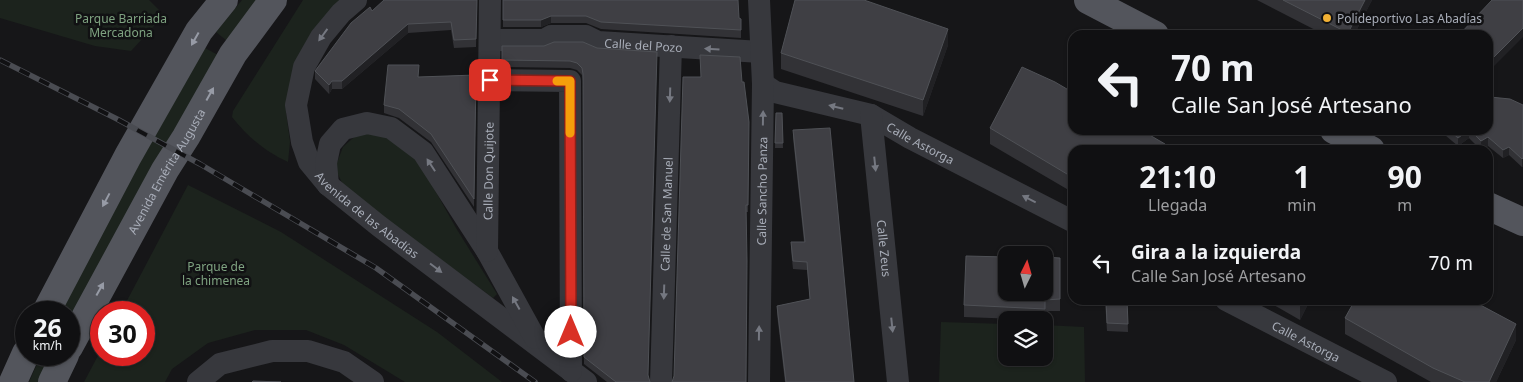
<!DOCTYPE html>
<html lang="es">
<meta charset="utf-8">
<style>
body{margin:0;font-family:"Noto Sans",sans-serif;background:#19191b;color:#f1f3f6;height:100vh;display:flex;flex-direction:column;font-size:19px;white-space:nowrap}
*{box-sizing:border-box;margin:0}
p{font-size:16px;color:#9c9d9f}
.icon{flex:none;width:28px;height:28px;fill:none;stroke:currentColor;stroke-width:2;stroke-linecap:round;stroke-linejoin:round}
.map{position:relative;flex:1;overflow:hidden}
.sheet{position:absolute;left:1068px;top:145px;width:425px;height:160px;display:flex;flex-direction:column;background:#101012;border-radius:15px;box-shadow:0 1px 4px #0004,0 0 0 1px #303032}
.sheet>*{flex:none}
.guide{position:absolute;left:1068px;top:30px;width:425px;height:105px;border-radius:15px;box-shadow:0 1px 4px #0004,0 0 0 1px #303032;background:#101012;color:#f1f3f6;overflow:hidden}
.needle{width:32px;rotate:5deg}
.fabs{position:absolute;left:998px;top:246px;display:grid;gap:10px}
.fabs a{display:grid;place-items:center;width:55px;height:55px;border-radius:10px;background:#101012;box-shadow:0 1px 4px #0004,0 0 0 1px #303032;font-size:25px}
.speed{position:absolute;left:15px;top:301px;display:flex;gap:10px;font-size:25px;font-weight:700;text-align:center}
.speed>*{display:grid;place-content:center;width:65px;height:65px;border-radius:50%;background:#101012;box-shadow:0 1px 4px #0004,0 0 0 1px #303032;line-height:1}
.speed small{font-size:12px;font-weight:400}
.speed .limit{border:8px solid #d22;background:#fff;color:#111}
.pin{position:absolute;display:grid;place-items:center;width:42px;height:42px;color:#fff;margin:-21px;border-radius:10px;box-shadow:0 2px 8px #0006}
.me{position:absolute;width:55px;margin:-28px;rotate:0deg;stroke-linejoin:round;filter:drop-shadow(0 0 4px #0008)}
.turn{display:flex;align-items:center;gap:18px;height:105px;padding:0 20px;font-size:22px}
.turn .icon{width:65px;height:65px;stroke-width:2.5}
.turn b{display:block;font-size:35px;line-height:42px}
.eta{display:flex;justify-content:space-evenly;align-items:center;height:85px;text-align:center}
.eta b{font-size:30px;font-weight:700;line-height:35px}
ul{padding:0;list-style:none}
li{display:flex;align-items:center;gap:15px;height:65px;padding:0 20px}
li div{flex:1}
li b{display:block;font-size:19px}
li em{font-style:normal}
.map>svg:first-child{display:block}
</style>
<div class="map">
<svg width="1523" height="382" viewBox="0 0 1523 382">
<rect width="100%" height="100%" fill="#161618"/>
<g fill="#1c231d">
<path d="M0,0H149L164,15L131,51L95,46L0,18Z"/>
<path d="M242,0H257L227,41L216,32Z"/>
<path d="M303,0H343L286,111L290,142L288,162C264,151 248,137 232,117L233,111Z"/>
<path d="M205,48L218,55L69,320V312H61L140,162Z"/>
<path d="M361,131L391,135L418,160L456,228L497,294L493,298L345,189L335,168L343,147Z"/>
<path d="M188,185L281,232L437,332L502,382H405L344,345L306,330H255L208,343L172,369L165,382H84L101,350V355H144V312H121Z"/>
<path d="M941,322L1006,324V358H1044V325L1084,327L1085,382H939Z"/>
<path d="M41,355H52L39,382H29Z"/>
</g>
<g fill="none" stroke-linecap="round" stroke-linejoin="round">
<g stroke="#37383d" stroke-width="22">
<path id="s1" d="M356,0L341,13L321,37L304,67L296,105L302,142L309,162L328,185L379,226L586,382"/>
<path id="s2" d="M497,40H544L551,36H586L598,42L761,52"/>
<path d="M490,80L570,81L571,371"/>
<path id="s3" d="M763,84L775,92L871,115L910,138L1072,221"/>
<path id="s4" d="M871,115L898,382"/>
<path d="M328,185L326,163L330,144L343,129L367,123L391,128L423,152L487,251L535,338"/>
<path id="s5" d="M487,251L490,0"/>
<path id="s6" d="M1226,300L1386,382"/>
<path d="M198,382L220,364L272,351H308L344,362L373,382"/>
<path id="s7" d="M661,382L671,46"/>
<path id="s8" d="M759,382L763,84L759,0"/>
</g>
<g stroke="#53555c" stroke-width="28">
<path d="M1088,0L1155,35"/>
<path d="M1334,130L1371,150"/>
<path d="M1488,206L1523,222"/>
<path d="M46,312L128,156L199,31L224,0"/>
<path id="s9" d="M69,347L165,170L186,137L233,54L273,0"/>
<path d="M13,382L26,353"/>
<path d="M52,382L65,355"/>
</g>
<defs>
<path id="rail" d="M0,60L117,119L200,164L376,268L535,382"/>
</defs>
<use href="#rail" stroke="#4a4c52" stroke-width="5.5"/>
<use href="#rail" stroke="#111113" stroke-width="4" stroke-dasharray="11" stroke-linecap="butt"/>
</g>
<g fill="#323236">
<path d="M477,0L476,47L454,48L451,30L408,33L342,89H332L329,94L315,79V71L372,11Z"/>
<path d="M503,0L741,19V38L601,29L586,23H551L541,27H503Z"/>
<path d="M1257,0H1372L1354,35H1325Z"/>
<path d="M583,42L648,375L650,382H607L584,364L583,81L582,75L577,70L570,68L502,67V46H544Z"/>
<path d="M948,45L923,116L781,69V53Z"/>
<path d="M476,75L474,207L431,142L399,118L384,113V105L419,77Z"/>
<path d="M742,82L749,122L748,212H746L674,376Z"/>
<path d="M1490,97L1523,105V166L1522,167L1509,155L1503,158L1488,146L1481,150L1469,138L1458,146L1439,130H1488Z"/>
<path d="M776,113H782L783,148H775Z"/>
<path d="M990,128L1165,150H1072V192L990,144Z"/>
<path d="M793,130L854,382H785L777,314V306L810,299L807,270L793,269L791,250V242H804L793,138Z"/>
<path d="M1060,258V311H1045V321L1044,320L964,317V305Z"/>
<path d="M1105,300H1127L1128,332L1107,331Z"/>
<path d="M1265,300H1310L1300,320Z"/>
<path d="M1345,318L1516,340L1496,382H1431L1345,334Z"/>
</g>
<g fill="#212124">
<path d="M1365,0H1372L1354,35H1348V33Z"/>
<path d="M551,16V23L541,27V20Z"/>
<path d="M408,24V33L342,89V81Z"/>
<path d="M1523,28V37L1488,72V63Z"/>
<path d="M948,29V45L923,116V100Z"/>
<path d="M332,81V89L329,94V85Z"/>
<path d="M1469,130V138L1458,146V138Z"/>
<path d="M1488,137V146L1481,150V141Z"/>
<path d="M1165,144V150H1162Z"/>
<path d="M1509,147V155L1503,158V150Z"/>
<path d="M1523,158V166L1522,167V159Z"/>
<path d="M1302,300H1310L1300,320V304Z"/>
<path d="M1516,324V340L1496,382H1489Z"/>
</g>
<g fill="#3f3f44" stroke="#4f5156">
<path d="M384,0H477L476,39L454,40L451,22L408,24L342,81H332L329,85L315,71L351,23L370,7L372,11Z"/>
<path d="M503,0H738L739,18L741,19V30L601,22L586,16H551L541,20H503Z"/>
<path d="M795,0H864L948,29L923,100L781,53Z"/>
<path d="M1283,0H1365L1348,33Z"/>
<path d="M1492,0H1523V28L1488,63V35H1459Z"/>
<path d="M1450,31L1453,35H1447Z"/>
<path d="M554,42H583L597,48L657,52L648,375L650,382H616L584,357L583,74L582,68L577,63L570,61L502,60V46H544Z"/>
<path d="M700,55L740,57L742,82H744L749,122L748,205H746L747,261L746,382H672L674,376L683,77H701Z"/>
<path d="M388,65H419L418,77L476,75L474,199L431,134L399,109L384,105Z"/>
<path d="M1022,67L1055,82L1072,92V130H1141L1165,144L1162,150H1072V177L990,128Z"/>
<path d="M1488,96L1490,97L1510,99L1523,105V158L1522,159L1509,147L1503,150L1488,137L1481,141L1470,130H1488Z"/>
<path d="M776,113H782L783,143H775Z"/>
<path d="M830,128L854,382H786L777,306L810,299L807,262L793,261L791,242H805L793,130Z"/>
<path d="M1449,130H1469L1458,138Z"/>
<path d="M966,256L1006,257V292H1044V257L1060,258V299L1045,300V309L964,305Z"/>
<path d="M1106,300H1127L1128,324L1107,323Z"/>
<path d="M1293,300H1302L1300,304Z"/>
<path d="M1355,300H1471L1516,324L1489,382H1465L1433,368L1345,318Z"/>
<path d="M253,381L281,382H252Z"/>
</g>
<defs><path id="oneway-solid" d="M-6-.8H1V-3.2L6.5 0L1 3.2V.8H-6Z" transform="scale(1.25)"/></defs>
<g fill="#757881">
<use href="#oneway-solid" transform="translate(323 35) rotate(126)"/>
<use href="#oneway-solid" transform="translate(712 49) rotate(-176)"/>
<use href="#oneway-solid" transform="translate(670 95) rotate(92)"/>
<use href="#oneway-solid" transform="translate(836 107) rotate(-166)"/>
<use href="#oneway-solid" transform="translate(763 118) rotate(-89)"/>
<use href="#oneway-solid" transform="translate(875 164) rotate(84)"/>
<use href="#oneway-solid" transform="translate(431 165) rotate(-123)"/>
<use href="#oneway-solid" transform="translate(1029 199) rotate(-153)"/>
<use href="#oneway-solid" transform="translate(436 268) rotate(37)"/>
<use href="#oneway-solid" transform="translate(664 292) rotate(92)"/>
<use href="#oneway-solid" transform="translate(516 303) rotate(-119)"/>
<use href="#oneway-solid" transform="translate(892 325) rotate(84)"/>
<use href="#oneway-solid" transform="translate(759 333) rotate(-89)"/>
</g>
<g fill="#979ba6">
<use href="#oneway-solid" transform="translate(195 39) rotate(119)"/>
<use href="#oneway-solid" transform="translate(210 94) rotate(-61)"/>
<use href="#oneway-solid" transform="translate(106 200) rotate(118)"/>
<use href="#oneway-solid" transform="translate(100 289) rotate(-61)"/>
</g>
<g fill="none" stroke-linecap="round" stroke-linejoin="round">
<defs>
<path id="route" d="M490,80L570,81L571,332"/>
</defs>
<use href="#route" stroke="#8d1f18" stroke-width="12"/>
<use href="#route" stroke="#d93025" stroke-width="9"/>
<path stroke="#f59e0b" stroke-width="9" d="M557,81H570V133"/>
</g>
<circle fill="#f2b134" stroke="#111113" stroke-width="2" cx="1327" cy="18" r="5"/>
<g text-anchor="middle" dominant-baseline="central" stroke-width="5" stroke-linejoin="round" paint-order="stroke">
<g font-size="12" fill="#7fa381" stroke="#111113">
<text x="121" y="18">Parque Barriada<tspan x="121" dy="14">Mercadona</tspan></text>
<text x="216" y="266">Parque de<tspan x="216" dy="14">la chimenea</tspan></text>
</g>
<g font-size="12" fill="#a8adb8" stroke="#111113" text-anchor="start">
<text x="1337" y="18">Polideportivo Las Abadías</text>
</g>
<g font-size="12" fill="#a8adb8" stroke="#111113">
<text stroke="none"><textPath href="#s2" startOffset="149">Calle del Pozo</textPath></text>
<text stroke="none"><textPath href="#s3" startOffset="170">Calle Astorga</textPath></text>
<text stroke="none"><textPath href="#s9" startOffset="201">Avenida Emérita Augusta</textPath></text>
<text stroke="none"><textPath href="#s5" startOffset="80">Calle Don Quijote</textPath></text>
<text stroke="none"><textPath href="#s8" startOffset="191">Calle Sancho Panza</textPath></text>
<text stroke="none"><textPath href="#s1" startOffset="262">Avenida de las Abadías</textPath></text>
<text stroke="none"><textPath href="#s7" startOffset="168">Calle de San Manuel</textPath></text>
<text stroke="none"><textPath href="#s4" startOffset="134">Calle Zeus</textPath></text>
<text stroke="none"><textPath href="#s6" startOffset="90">Calle Astorga</textPath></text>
</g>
</g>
</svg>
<div class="fabs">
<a><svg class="needle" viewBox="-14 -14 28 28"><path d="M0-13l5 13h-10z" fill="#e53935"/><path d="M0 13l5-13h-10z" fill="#9c9d9f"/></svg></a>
<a><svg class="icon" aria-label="layers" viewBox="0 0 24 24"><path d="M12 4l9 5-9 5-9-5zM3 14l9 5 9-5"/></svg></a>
</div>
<div class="speed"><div>26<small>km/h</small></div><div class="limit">30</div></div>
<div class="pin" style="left:490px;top:80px;background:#d93025"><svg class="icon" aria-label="arrive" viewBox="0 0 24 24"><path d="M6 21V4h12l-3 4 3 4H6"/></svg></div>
<svg class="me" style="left:571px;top:332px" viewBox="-20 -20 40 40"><circle r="19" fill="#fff"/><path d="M0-13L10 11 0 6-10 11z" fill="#d93025"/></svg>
<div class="guide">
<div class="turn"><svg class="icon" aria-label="left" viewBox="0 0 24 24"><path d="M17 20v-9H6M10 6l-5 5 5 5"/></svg><div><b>70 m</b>Calle San José Artesano</div></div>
</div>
<section class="sheet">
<div class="eta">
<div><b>21:10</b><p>Llegada</p></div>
<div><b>1</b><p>min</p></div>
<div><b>90</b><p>m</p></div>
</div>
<ul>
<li><svg class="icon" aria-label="left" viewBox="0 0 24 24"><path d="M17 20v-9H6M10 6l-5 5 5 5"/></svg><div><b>Gira a la izquierda</b><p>Calle San José Artesano</p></div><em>70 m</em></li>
</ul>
</section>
</div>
